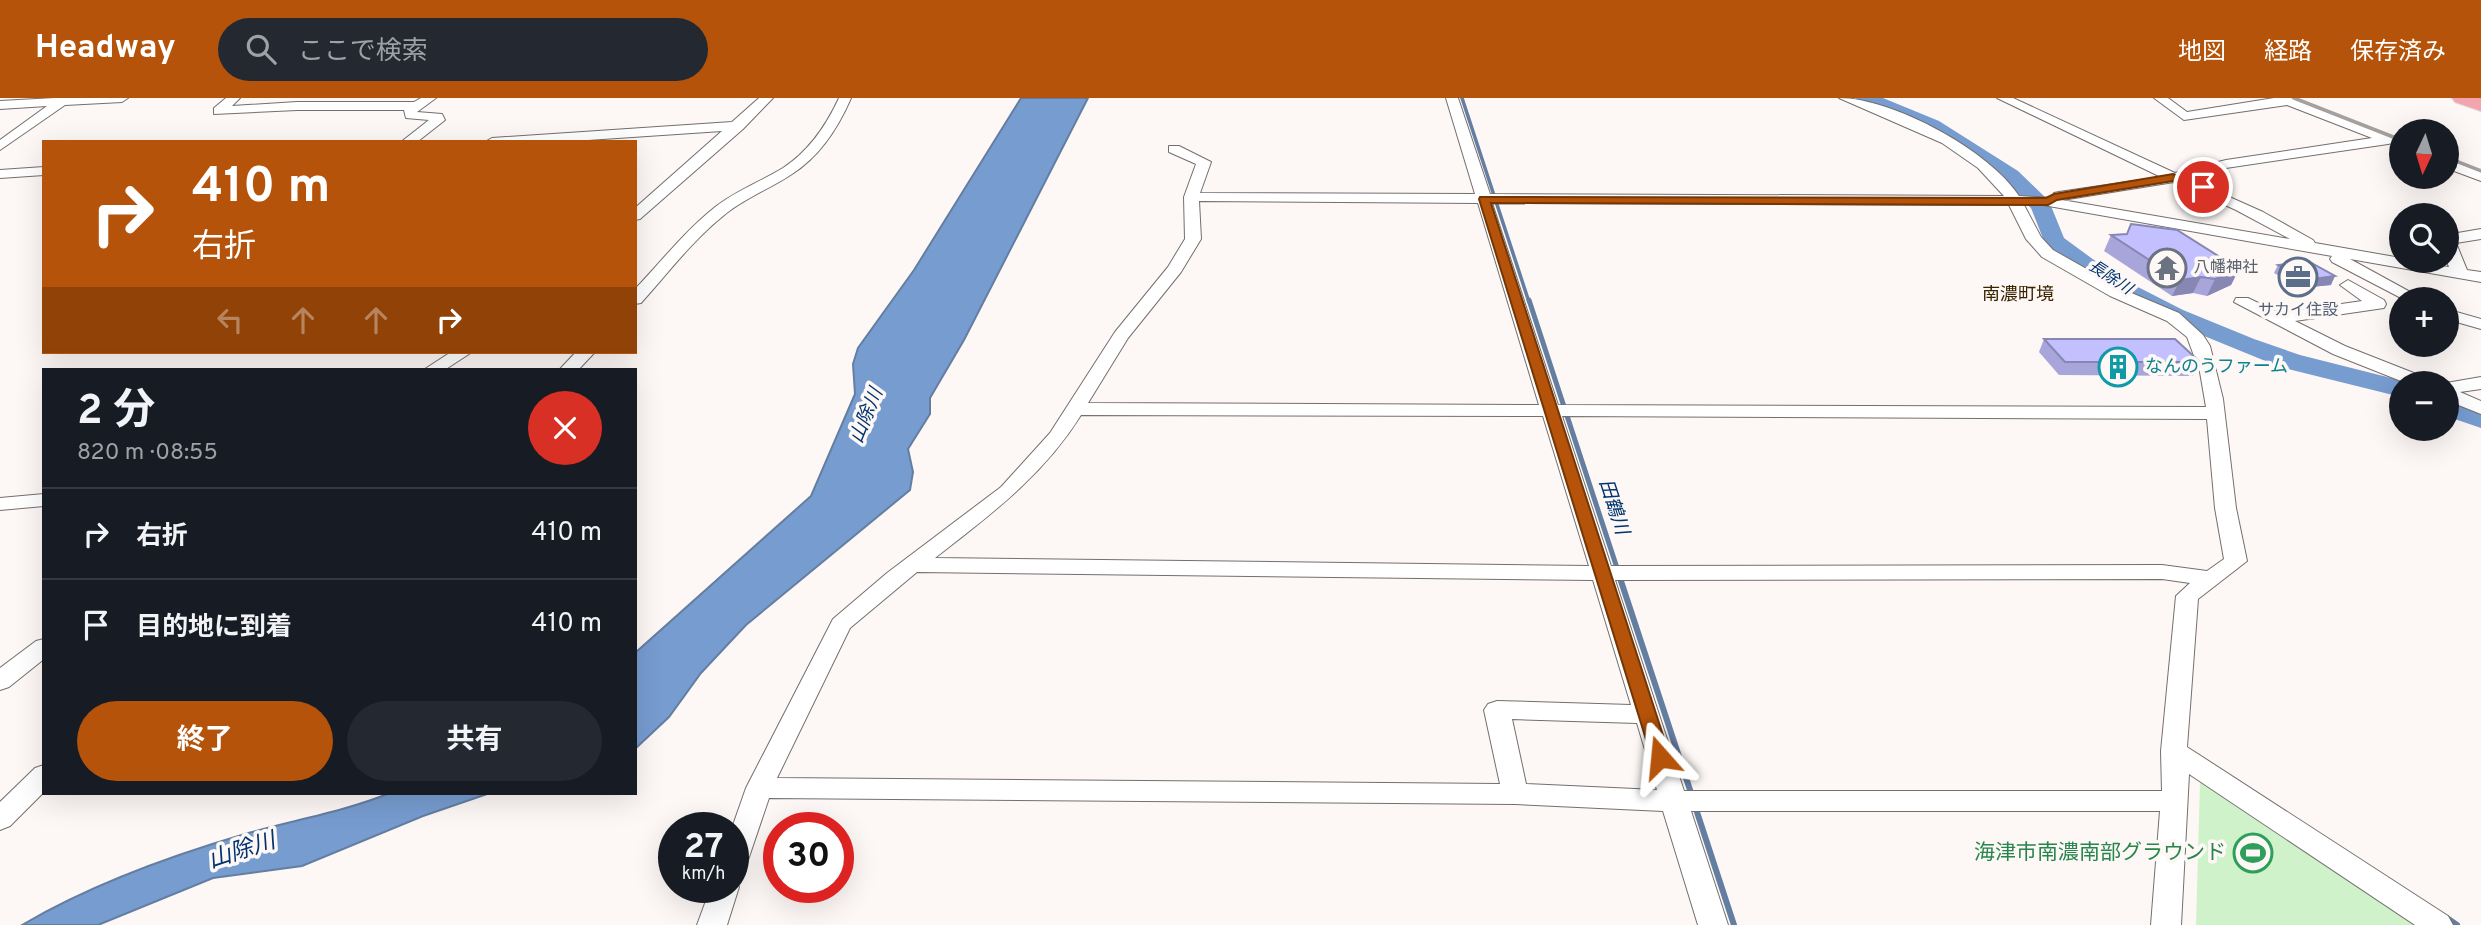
<!DOCTYPE html>
<html lang="ja">
<meta charset="utf-8">
<style>
body{margin:0;font-family:Overpass,"Noto Sans JP",sans-serif;background:#242831;color:#f1f3f6;height:100vh;display:flex;flex-direction:column;font-size:26px;white-space:nowrap}
*{box-sizing:border-box;margin:0}
p{font-size:23px;color:#9ea1a6}
.icon{flex:none;width:38px;height:38px;fill:none;stroke:currentColor;stroke-width:2;stroke-linecap:round;stroke-linejoin:round}
.map{position:relative;flex:1;overflow:hidden}
.drawer{position:absolute;left:42px;top:270px;width:595px;height:427px;display:flex;flex-direction:column;background:#171b24;border-radius:0px;box-shadow:0 7px 28px #0002}
.drawer>*{flex:none}
.guide{position:absolute;left:42px;top:42px;width:595px;height:214px;border-radius:0px;box-shadow:0 7px 28px #0002;background:#b45309;color:#fff;overflow:hidden}
.needle{width:46px;rotate:184deg}
.tools{position:absolute;left:2389px;top:21px;display:grid;gap:14px}
.tools a{display:grid;place-items:center;width:70px;height:70px;border-radius:50%;background:#171b24;box-shadow:0 7px 28px #0002;font-size:35px}
.speed{position:absolute;left:658px;top:714px;display:flex;gap:14px;font-size:35px;font-weight:700;text-align:center}
.speed>*{display:grid;place-content:center;width:91px;height:91px;border-radius:50%;background:#171b24;box-shadow:0 7px 28px #0002;line-height:1}
.speed small{font-size:18px;font-weight:400}
.speed .limit{border:10px solid #d22;background:#fff;color:#111}
.pin{position:absolute;display:grid;place-items:center;width:60px;height:60px;color:#fff;margin:-30px;border:4px solid #fff;border-radius:50%;box-shadow:0 2px 7px #0007}
.me{position:absolute;width:77px;margin:-38px;rotate:342deg;stroke-linejoin:round;filter:drop-shadow(0 0 5px #0008)}
.turn{display:flex;align-items:center;gap:24px;height:147px;padding:0 35px;font-size:32px}
.turn .icon{width:91px;height:91px;stroke-width:2.5}
.turn b{display:block;font-size:49px;line-height:60px}
.lanes{display:flex;align-items:center;height:66px;padding:0 35px;background:#0003;justify-content:center;gap:35px;direction:ltr}
.lanes .off{opacity:.35}
.round{display:grid;place-items:center;flex:none;width:74px;height:74px;border-radius:37px;background:#242831}
.head{display:flex;align-items:center;justify-content:space-between;height:119px;padding:0 35px}
h1{font-size:42px;font-weight:700;line-height:52px}
.cta{display:flex;gap:14px;margin-top:auto;padding:14px 35px}
.cta a{flex:1;height:80px;border-radius:42px;background:#b45309;color:#fff;font-size:28px;font-weight:700;line-height:80px;text-align:center}
.cta a+a{background:#242831;color:#f1f3f6}
ul{padding:0;list-style:none}
li{display:flex;align-items:center;gap:21px;height:91px;padding:0 35px;border-top:2px solid #363941}
li div{flex:1}
li b{display:block;font-size:26px}
li em{font-style:normal}
header{display:flex;align-items:center;gap:42px;box-sizing:border-box;height:98px;padding:0 35px;background:#b45309;color:#fff}
header strong{font-size:33px}
nav{display:flex;gap:38px;margin-inline-start:auto;font-size:24px}
.search{width:490px;height:63px;background:#242831;display:flex;align-items:center;gap:18px;box-sizing:border-box;padding:0 24px;border-radius:38px;color:#9ea1a6;font-size:26px}
.map>svg:first-child{display:block}
</style>
<header>
<strong>Headway</strong>
<div class="search"><svg class="icon" aria-label="search" viewBox="0 0 24 24"><circle cx="10" cy="10" r="6"/><path d="M15 15l6 6"/></svg>ここで検索</div>
<nav><a>地図</a><a>経路</a><a>保存済み</a></nav>
</header>
<div class="map">
<svg width="2481" height="827" viewBox="0 0 2481 827">
<rect width="100%" height="100%" fill="#fdf8f5"/>
<path fill="#d0f2cb" d="M2200,684L2415,827H2196Z"/>
<g fill="#779cd0" stroke="#647ea2" stroke-width="2">
<path d="M1021,0H1088L964,242L930,300V316L908,351L913,374L910,392L746,527L701,575L669,619L635,651V555L811,398L855,296L853,266L858,250L914,172Z"/>
<path d="M390,695H490L423,718L302,768L213,780L98,827H22C90,787 170,758 245,736C294,722 343,714 390,695Z"/>
</g>
<g fill="none" stroke-linecap="round" stroke-linejoin="round">
<path stroke="#647ea2" stroke-width="3.5" d="M1462,0L1529,204"/>
<path stroke="#647ea2" stroke-width="5" d="M1529,202L1618,473"/>
<g stroke="#647ea2" stroke-width="6">
<path d="M1617,471L1692,698"/>
<path d="M1695,708L1734,827"/>
<path d="M2447,820L2457,827"/>
</g>
<g fill="#779cd0" fill-rule="evenodd">
<path d="M1856,0H1883L1939,23L2018,73L2049,103L2064,140L2094,162L2136,188L2183,212L2254,241L2300,257L2411,285H2401V299L2280,269L2165,222L2118,198L2076,172L2046,148L2031,110L2002,83L1925,31L1859,4Z"/>
<path d="M2446,300L2481,311V330L2446,318Z"/>
</g>
<defs>
<g id="minor">
<path d="M55,0H128L122,4L65,7L0,52V42L47,8L0,11V3Z"/>
<path d="M226,0H240L232,8L297,4H414L421,0H436L417,14L442,16L445,22L417,44H401L429,22L406,20L404,12H297L214,16V10Z"/>
<path d="M759,0H773L743,31L640,121L635,122V110L722,33L558,44H485L492,40L732,24Z"/>
<path d="M839,0H851C838,30 820,58 792,76C770,91 744,100 723,118C692,143 668,175 641,205L635,206V191C661,164 684,134 714,110C735,93 760,84 783,70C809,53 826,28 839,0Z"/>
<path d="M1446,0H1458L1490,96L2004,98L1978,70L1942,45L1839,0C1893,0 1990,53 2019,98L2053,100L2054,95L2059,94L2161,79L1997,0H2013L2175,75L2226,62L2372,40L2287,7L2184,22L2154,0H2168L2187,14L2274,0H2291L2393,39V45L2388,46L2226,70L2187,80L2263,114L2313,142L2315,145L2401,160V163L2449,169L2446,161V137L2481,131V141L2456,145L2467,172L2481,174V184L2350,161L2423,201H2403L2332,164L2330,161L2332,158L2043,107H2024L2041,139L2053,152L2122,191L2179,215L2203,237L2210,248L2223,301L2236,410L2247,463L2198,501L2187,649L2448,818L2453,827H2415L2189,676L2181,827H2151L2160,713H1691L1728,827H1698L1663,713L1515,706L769,700L747,765L743,773L733,776L732,730L746,690L833,521L887,475L1001,389L1050,335L1115,234L1168,169L1185,141L1184,99L1196,66L1169,54V48H1179L1211,64L1200,95L1475,96ZM2174,84L2236,112L2290,141L2062,102ZM1199,103L1478,105L1539,307L1088,305L1128,240L1181,174L1201,141ZM1492,105L2009,107L2026,141L2042,159L2110,198L2167,223L2187,239L2200,274L2206,309L1558,307ZM1081,317L1543,318L1589,468L935,460C990,417 1043,378 1081,317ZM1562,318L2207,321L2215,410L2224,461L2207,473L2162,467L1611,468ZM917,474L1593,482L1631,607L1497,603L1488,606L1484,612L1500,686L777,680L850,530ZM2162,481L2190,485L2176,498L2161,653L2162,693H1684L1615,482ZM1512,621L1637,625L1657,692L1526,686Z"/>
<path d="M2446,61L2481,74V83L2446,70Z"/>
<path d="M44,69V77L0,80V72Z"/>
<path d="M2348,182L2384,202L2386,206L2384,210L2295,223L2345,248L2429,281L2431,285H2406L2333,256L2234,204L2236,200H2248L2279,215L2362,203L2340,187Z"/>
<path d="M2446,211L2481,221V231L2446,221Z"/>
<path d="M451,254H472L446,271H425Z"/>
<path d="M576,254H595L579,271H560Z"/>
<path d="M2481,279V291L2460,294L2481,303V316L2446,302V285Z"/>
<path d="M44,396V408L0,412V400Z"/>
<path d="M44,541V561L9,589L0,592V570L36,543Z"/>
<path d="M44,667V694L10,728L0,732V704L35,670Z"/>
<path d="M733,780L739,789L727,827H697L711,789H733Z"/>
</g>
<path id="trunk" d="M2452,0H2481V13L2455,4Z"/>
</defs>
<use href="#minor" stroke="#746f6d" stroke-width="2"/>
<use href="#trunk" stroke="#d7d7d7" stroke-width="2"/>
<use href="#minor" fill="#fff" fill-rule="evenodd"/>
<use href="#trunk" fill="#f4a4af" fill-rule="evenodd"/>
<g stroke="#a4a09e" stroke-width="3.5">
<path d="M2294,0L2401,42"/>
<path d="M2446,59L2481,73"/>
</g>
</g>
<g fill="#a7a5da">
<path d="M2127,136L2239,171L2231,187L2207,198L2193,195L2172,198L2104,153L2111,137Z"/>
<path d="M2278,167L2331,187L2301,190L2274,175Z"/>
<path d="M2044,241L2200,264L2193,278L2059,277L2039,254Z"/>
</g>
<g fill="#8886b2">
<path d="M2239,171L2231,187L2207,198L2215,181Z"/>
<path d="M2335,178L2331,187L2301,190L2305,182Z"/>
<path d="M2201,179L2193,195L2172,198L2180,182Z"/>
</g>
<g fill="#c2c0fe" stroke="#8886b2" stroke-width="2">
<path d="M2131,126L2177,132L2239,171L2215,181L2201,179L2180,182L2111,137L2127,136Z"/>
<path d="M2308,163L2335,178L2305,182L2278,167Z"/>
<path d="M2044,241H2175L2200,264H2065Z"/>
</g>
<path fill="#b45309" stroke="#753606" stroke-width="2" d="M2173,76L2208,89L2203,93L2173,83L2057,102L2048,107L1491,105L1670,659L1667,664L1660,667L1653,664L1479,101L1480,99L2046,100L2054,96Z"/>
<defs>
<symbol id="temple-ring" viewBox="-11 -11 22 22"><circle r="9.5" fill="#fdf8f5" stroke="#6b7280" stroke-width="1.5"/><path d="M0-6L5-2H3V0L6.5 2.5H4V6H1.5V3h-3V6H-4V2.5H-6.5L-3 0V-2H-5Z" fill="#6b7280"/></symbol>
<symbol id="office-ring" viewBox="-11 -11 22 22"><circle r="9.5" fill="#fdf8f5" stroke="#5c6f8a" stroke-width="1.5"/><path d="M-6-3h4V-5.5h4V-3h4V5H-6ZM-1-4.5V-3h2v-1.5ZM-6 0V1H6V0Z" fill="#5c6f8a"/></symbol>
<symbol id="building-ring" viewBox="-11 -11 22 22"><circle r="9.5" fill="#fdf8f5" stroke="#0f9aa8" stroke-width="1.5"/><path d="M-4-6H4V6H1V3H-1V6H-4ZM-2.5-4.3h1.7v1.8h-1.7ZM.8-4.3h1.7v1.8H.8ZM-2.5-1h1.7V.8h-1.7ZM.8-1h1.7V.8H.8Z" fill="#0f9aa8"/></symbol>
<symbol id="stadium-ring" viewBox="-11 -11 22 22"><circle r="9.5" fill="#fdf8f5" stroke="#2e9e5b" stroke-width="1.5"/><path d="M0-5a6.5 5 0 1 0 0 10a6.5 5 0 1 0 0-10ZM-3.5-1.8h7v3.6h-7Z" fill="#2e9e5b"/></symbol>
</defs>
<g fill-rule="evenodd">
<use href="#temple-ring" x="2145" y="148" width="44" height="44"/>
<use href="#office-ring" x="2276" y="157" width="44" height="44"/>
<use href="#building-ring" x="2096" y="247" width="44" height="44"/>
<use href="#stadium-ring" x="2231" y="733" width="44" height="44"/>
</g>
<g text-anchor="middle" dominant-baseline="central" stroke-width="7" stroke-linejoin="round" paint-order="stroke">
<g font-size="16" fill="#5b616d" stroke="#fdf8f5" text-anchor="start">
<text x="2194" y="170">八幡神社</text>
</g>
<g font-size="16" font-style="italic" fill="#00336f" stroke="#fdf8f5">
<text transform="translate(2110 180) rotate(33)">長除川</text>
</g>
<g font-size="16" fill="#4e5e75" stroke="#fdf8f5">
<text x="2298" y="213">サカイ住設</text>
</g>
<g font-size="18" fill="#3a2400" stroke="#fdf8f5">
<text x="2018" y="197">南濃町境</text>
</g>
<g font-size="18" fill="#0d838f" stroke="#fdf8f5" text-anchor="start">
<text x="2145" y="269">なんのうファーム</text>
</g>
<g font-size="19" font-style="italic" fill="#00336f" stroke="#fdf8f5">
<text transform="translate(867 318) rotate(-68)">山除川</text>
<text transform="translate(1613 409) rotate(72)">田鶴川</text>
</g>
<g font-size="21" fill="#27864d" stroke="#fdf8f5" text-anchor="end">
<text x="2226" y="755">海津市南濃南部グラウンド</text>
</g>
<g font-size="23" font-style="italic" fill="#00336f" stroke="#fdf8f5">
<text transform="translate(242 754) rotate(-18)">山除川</text>
</g>
</g>
</svg>
<div class="tools">
<a><svg class="needle" viewBox="-14 -14 28 28"><path d="M0-13l5 13h-10z" fill="#e53935"/><path d="M0 13l5-13h-10z" fill="#9ea1a6"/></svg></a>
<a><svg class="icon" aria-label="search" viewBox="0 0 24 24"><circle cx="10" cy="10" r="6"/><path d="M15 15l6 6"/></svg></a>
<a>+</a>
<a>−</a>
</div>
<div class="speed"><div>27<small>km/h</small></div><div class="limit">30</div></div>
<div class="pin" style="left:2203px;top:89px;background:#d93025"><svg class="icon" aria-label="arrive" viewBox="0 0 24 24"><path d="M6 21V4h12l-3 4 3 4H6"/></svg></div>
<svg class="me" style="left:1660px;top:659px" viewBox="-20 -20 40 40"><path d="M0-17L14 15 0 8-14 15z" fill="#b45309" stroke="#fff" stroke-width="4"/></svg>
<div class="guide">
<div class="turn"><svg class="icon" aria-label="right" viewBox="0 0 24 24"><path d="M7 20v-9h11M14 6l5 5-5 5"/></svg><div><b>410 m</b>右折</div></div>
<div class="lanes"><svg class="icon off" aria-label="left" viewBox="0 0 24 24"><path d="M17 20v-9H6M10 6l-5 5 5 5"/></svg><svg class="icon off" aria-label="ahead" viewBox="0 0 24 24"><path d="M12 20V5M6 11l6-6 6 6"/></svg><svg class="icon off" aria-label="ahead" viewBox="0 0 24 24"><path d="M12 20V5M6 11l6-6 6 6"/></svg><svg class="icon" aria-label="right" viewBox="0 0 24 24"><path d="M7 20v-9h11M14 6l5 5-5 5"/></svg></div>
</div>
<section class="drawer">
<div class="head"><div><h1>2 分</h1><p>820 m · 08:55</p></div><a class="round" style="background:#d93025;color:#fff"><svg class="icon" aria-label="close" viewBox="0 0 24 24"><path d="M6 6l12 12M18 6L6 18"/></svg></a></div>
<ul>
<li><svg class="icon" aria-label="right" viewBox="0 0 24 24"><path d="M7 20v-9h11M14 6l5 5-5 5"/></svg><div><b>右折</b></div><em>410 m</em></li>
<li><svg class="icon" aria-label="arrive" viewBox="0 0 24 24"><path d="M6 21V4h12l-3 4 3 4H6"/></svg><div><b>目的地に到着</b></div><em>410 m</em></li>
</ul>
<div class="cta"><a>終了</a><a>共有</a></div>
</section>
</div>
